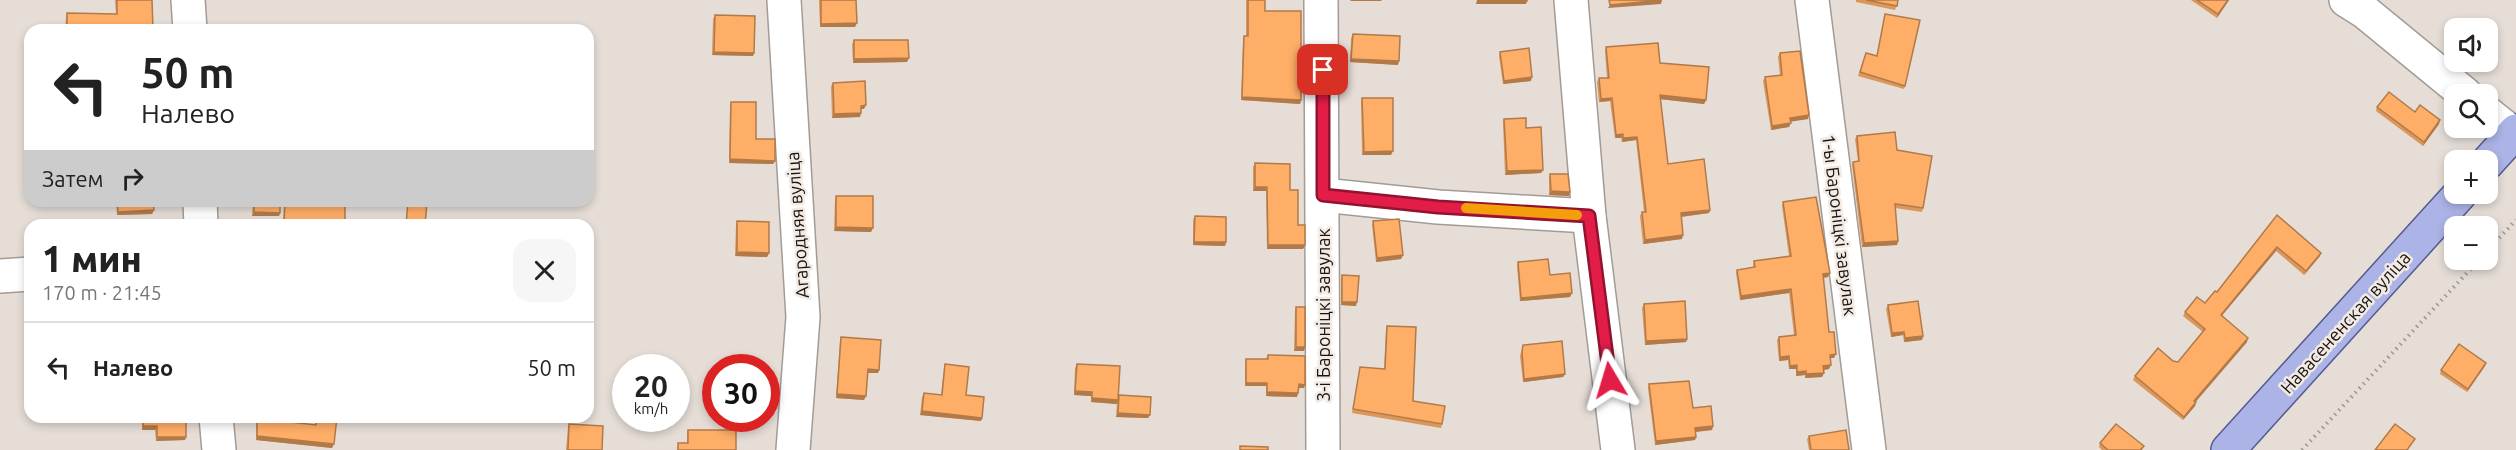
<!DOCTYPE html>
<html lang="ru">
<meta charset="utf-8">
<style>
body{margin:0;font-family:Ubuntu,sans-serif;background:#f6f6f6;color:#222;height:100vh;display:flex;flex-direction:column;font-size:22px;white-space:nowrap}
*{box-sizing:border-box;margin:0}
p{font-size:20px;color:#767676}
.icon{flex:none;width:33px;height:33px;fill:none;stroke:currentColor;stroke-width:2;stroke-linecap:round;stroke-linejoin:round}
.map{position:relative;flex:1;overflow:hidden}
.sheet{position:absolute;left:24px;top:219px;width:570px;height:204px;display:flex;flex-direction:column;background:#fff;border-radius:18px;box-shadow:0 3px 9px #0003}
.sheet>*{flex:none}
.guide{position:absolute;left:24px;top:24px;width:570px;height:183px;border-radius:18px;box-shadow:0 3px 9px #0003;background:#fff;color:#222;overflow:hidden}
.buttons{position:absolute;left:2444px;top:18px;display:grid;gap:12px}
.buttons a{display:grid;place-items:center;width:54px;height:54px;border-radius:12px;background:#fff;box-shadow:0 3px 9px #0003;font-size:30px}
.speed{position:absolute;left:612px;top:354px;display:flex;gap:12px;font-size:30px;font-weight:700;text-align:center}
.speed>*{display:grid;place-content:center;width:78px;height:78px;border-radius:50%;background:#fff;box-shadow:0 3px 9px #0003;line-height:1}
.speed small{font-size:15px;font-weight:400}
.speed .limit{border:9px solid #d22;background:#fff;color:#111}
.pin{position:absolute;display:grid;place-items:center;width:51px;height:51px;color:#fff;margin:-26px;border-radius:12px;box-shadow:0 3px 9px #0006}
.me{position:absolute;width:66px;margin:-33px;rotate:353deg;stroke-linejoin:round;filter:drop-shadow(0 0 4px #0008)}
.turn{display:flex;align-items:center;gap:21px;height:126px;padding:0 18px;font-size:27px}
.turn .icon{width:78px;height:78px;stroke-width:2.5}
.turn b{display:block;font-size:42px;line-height:51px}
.then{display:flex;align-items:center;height:57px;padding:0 18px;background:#0003;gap:12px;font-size:22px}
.round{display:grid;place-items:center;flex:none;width:63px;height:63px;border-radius:18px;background:#f6f6f6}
.summary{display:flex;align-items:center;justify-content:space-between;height:102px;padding:0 18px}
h1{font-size:36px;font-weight:800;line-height:45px}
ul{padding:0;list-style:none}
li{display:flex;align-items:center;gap:18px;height:90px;padding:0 18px;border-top:2px solid #e0e0e0}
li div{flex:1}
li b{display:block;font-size:22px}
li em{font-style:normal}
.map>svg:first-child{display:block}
</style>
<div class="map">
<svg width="2516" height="450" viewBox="0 0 2516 450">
<rect width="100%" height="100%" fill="#e5ddd6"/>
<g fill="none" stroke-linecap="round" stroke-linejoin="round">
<defs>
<g id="minor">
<path d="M188,0L190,30"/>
<path d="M784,0L803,317L793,450"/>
<path d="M1321,0L1323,450"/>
<path d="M1571,0L1589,216L1618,450"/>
<path d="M1812,0L1869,450"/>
<path d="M2346,0L2365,12L2465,94"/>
<path d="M2487,113L2516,136"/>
<path d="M1323,195L1438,207L1589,216"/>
<path d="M200,201L201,225"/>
<path d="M0,276L30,274"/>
<path d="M216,417L219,450"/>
</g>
<g id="major">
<path d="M2487,163L2516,131"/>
<path d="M2228,450L2460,194"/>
</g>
</defs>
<use href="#minor" stroke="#a39b95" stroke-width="36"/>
<use href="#major" stroke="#545b91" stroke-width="36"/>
<g stroke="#9d9792" stroke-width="4" stroke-dasharray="1.5 4.5" stroke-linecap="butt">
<path d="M2487,251L2516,220"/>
<path d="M2302,450L2479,260"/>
</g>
<use href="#minor" stroke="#fff" stroke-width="33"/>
<use href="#major" stroke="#acb3e6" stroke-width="33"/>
</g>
<g fill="#db9659">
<path d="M115,0H152L153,30H65L66,17L67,13L116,14Z"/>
<path d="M819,0H856L855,27H820Z"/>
<path d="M1246,0H1265V11L1301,100L1300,104L1241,100L1243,40L1244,36H1246Z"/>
<path d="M1856,0H1898L1895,10L1856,2Z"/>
<path d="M2191,0H2229L2217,18Z"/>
<path d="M1885,14L1905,86L1904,89L1858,76L1866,53L1877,56Z"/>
<path d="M715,15L754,53L753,56L712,55L713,19Z"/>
<path d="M1353,34L1398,65L1350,62L1351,38Z"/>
<path d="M854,40L907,62L853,63L852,44Z"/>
<path d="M1606,47L1660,63L1706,100L1704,104L1660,99L1668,164L1710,210L1709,213L1681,217L1682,239L1643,244L1640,216L1642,212H1644L1636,140L1622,142L1621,138H1615L1610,101L1599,102L1597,82L1599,78H1607L1605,51Z"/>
<path d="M1500,52L1531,81L1503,84L1499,56Z"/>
<path d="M1780,53L1808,119L1790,121L1789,127L1771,130L1763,81L1765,77L1780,75L1778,57Z"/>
<path d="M833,83L864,109H861L860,117L832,118L831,86Z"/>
<path d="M1362,98L1391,155H1362L1361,102Z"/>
<path d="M731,102L756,139L775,161L773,164L729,163L730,105Z"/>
<path d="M2377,107L2415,112L2439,124L2423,146L2376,111Z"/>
<path d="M1504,119L1526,128L1543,170L1541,173L1505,175L1503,122Z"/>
<path d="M1857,136L1897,150L1923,208L1922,212L1895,208L1898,241L1897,245L1862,247L1852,165L1853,162L1858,161L1855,139Z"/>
<path d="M1255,163L1290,190L1298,225L1305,245L1303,249H1267L1266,191H1253V167Z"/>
<path d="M1550,174L1570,192L1569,196L1549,195V178Z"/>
<path d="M836,196L871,232L834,231L835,200Z"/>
<path d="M116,201H153L154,210L152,214L117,215Z"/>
<path d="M253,201H280V213L279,216H252Z"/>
<path d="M284,201H311V205L344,225H283Z"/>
<path d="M1783,202L1828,277L1823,278L1829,332L1834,358H1830L1829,369L1824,370V373L1822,377L1805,378V375L1796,376V369H1789L1788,360L1779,361L1777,340L1779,337L1794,335L1789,293L1740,300L1736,273L1737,270L1753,267V265L1754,261L1789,256L1782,206Z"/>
<path d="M2277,215L2320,256L2304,275L2276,251L2222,315L2247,342L2195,402H2196L2195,406L2183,420L2133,380L2135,376L2173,361L2178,362L2203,332L2183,316L2185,312L2205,303L2217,292Z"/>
<path d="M1195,216L1226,242L1225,246L1193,245V220Z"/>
<path d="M737,221L769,253L767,257L735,256L736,225Z"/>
<path d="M1373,221L1403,255L1401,259L1376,262L1372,225Z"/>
<path d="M1518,262L1550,275L1572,293L1570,297L1520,301L1517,266Z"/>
<path d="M1342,275L1356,306L1341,305V279Z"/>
<path d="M1644,304L1687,339L1686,342L1645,345L1642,308Z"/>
<path d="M1888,305L1923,336L1922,340L1904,342L1903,335L1891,337L1886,309Z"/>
<path d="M1296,307L1305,347L1304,351H1294L1295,311Z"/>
<path d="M1387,326L1413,401L1442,424L1441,428L1352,413L1360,367L1384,369L1386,329Z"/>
<path d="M841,337L879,370L878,373H868L864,400L836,398L840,341Z"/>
<path d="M1523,345L1565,374L1563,377L1523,382L1520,356Z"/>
<path d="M1268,355L1304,388H1298L1297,397L1266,396V386H1245V363L1246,359H1266Z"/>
<path d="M945,364L982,418L981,421L920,415L922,397L924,393L941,395L944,368Z"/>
<path d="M1077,364L1118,397L1150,415L1148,418L1116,417L1117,402V404L1091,402V396L1074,395L1075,368Z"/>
<path d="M2485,366L2467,392L2440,374L2441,370Z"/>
<path d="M1649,384L1693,408L1713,426L1712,430L1696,432V437L1695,440L1655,445L1648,388Z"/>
<path d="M142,417H186V437L185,440L156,441L155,430H142Z"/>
<path d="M256,417H282V421L315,425L316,417H337L332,448L256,440Z"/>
<path d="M569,424L602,450H566L568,427Z"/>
<path d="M688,430L736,450H677L678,443H687V434Z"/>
<path d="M1809,436L1849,450H1809L1807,439Z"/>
<path d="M2100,443L2144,446L2142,450H2102L2099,447Z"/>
</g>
<g fill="#b27a49">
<path d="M1351,0H1382L1381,1H1350Z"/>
<path d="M1477,0L1527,1L1526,4H1476Z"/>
<path d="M1662,0L1661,4L1608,8L1610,5Z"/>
<path d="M2228,0H2229L2217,18L2218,14Z"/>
<path d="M857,23L855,27H820L821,24Z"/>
<path d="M714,52L754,53L753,56L712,55Z"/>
<path d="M909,58L907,62L853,63L854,59Z"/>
<path d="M1351,59L1399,61L1398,65L1350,62Z"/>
<path d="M1532,77L1531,81L1503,84L1504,81Z"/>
<path d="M1660,95L1706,100L1704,104L1659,99Z"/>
<path d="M1242,97L1301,100L1300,104L1241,100Z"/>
<path d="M1612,98L1610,101L1599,102L1601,99Z"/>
<path d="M866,105L864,109H859L861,106Z"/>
<path d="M861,113L860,117L832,118L834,114Z"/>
<path d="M1809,115L1808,119L1789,122L1790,118Z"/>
<path d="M2440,120L2439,124L2423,146L2424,142Z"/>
<path d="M1791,123L1789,127L1771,130L1772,126Z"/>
<path d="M1623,134L1621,138H1615L1616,135Z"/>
<path d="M1637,137L1636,140L1622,142L1623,138Z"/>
<path d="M1393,151L1391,155H1362L1364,152Z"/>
<path d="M730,159L775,161L773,164L729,163Z"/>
<path d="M1543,170L1541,173L1505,175L1507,171Z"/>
<path d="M1255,187H1267L1266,191H1253Z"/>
<path d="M1551,191L1570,192L1569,196L1549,195Z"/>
<path d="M154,210L152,214L117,215L118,212Z"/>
<path d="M1710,210L1709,213L1679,217L1681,213Z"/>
<path d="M254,212L280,213L279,216H252Z"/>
<path d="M311,222L345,223L344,225H310Z"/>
<path d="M836,227L873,228L871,232L834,231Z"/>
<path d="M1683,235L1682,239L1643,244L1645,240Z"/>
<path d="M1898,241L1897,245L1862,247L1864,243Z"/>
<path d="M1194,242H1226L1225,246L1193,245Z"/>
<path d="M1268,245H1305L1303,249H1267Z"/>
<path d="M2277,247L2276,251L2220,318L2221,315Z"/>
<path d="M737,252L769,253L767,257L735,256Z"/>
<path d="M2321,253L2320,256L2304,275L2306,271Z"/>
<path d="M1403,255L1401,259L1376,262L1377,258Z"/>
<path d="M1830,273L1828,277L1821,278L1823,274Z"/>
<path d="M1791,289L1789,293L1740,300L1741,296Z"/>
<path d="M1572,293L1570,297L1520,301L1521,298Z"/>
<path d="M1342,302H1357L1356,306L1341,305Z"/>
<path d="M1904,332L1903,335L1891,337L1892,333Z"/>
<path d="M1923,336L1922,340L1904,342L1905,338Z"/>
<path d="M2248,338L2247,342L2193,405L2194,401Z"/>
<path d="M1687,339L1686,342L1645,345L1646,341Z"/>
<path d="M1296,347H1305L1304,351H1294Z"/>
<path d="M1836,354L1834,358H1828L1830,355Z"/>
<path d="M1789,356L1788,360L1779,361L1780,357Z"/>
<path d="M2486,363L2485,366L2467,392L2468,389Z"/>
<path d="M1797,365L1796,369H1789L1790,366Z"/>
<path d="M1831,365L1829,369L1822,370L1823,366Z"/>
<path d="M868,369L879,370L878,373H867Z"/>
<path d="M1806,371L1805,375L1796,376L1797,372Z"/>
<path d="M1824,373L1822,377L1805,378L1806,374Z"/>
<path d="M1565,374L1563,377L1523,382L1524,379Z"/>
<path d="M1246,383H1267L1266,386H1245Z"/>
<path d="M1299,384L1305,385L1304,388H1297Z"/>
<path d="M1075,391L1092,392L1091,396L1074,395Z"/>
<path d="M1267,392L1298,393L1297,397L1266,396Z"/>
<path d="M837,394L866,396L864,400L836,398Z"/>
<path d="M1092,398L1118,400L1117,404L1091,402Z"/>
<path d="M2196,402L2195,406L2183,420L2184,417Z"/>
<path d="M922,411L982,418L981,421L920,415Z"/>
<path d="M1118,413L1150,415L1148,418L1116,417Z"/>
<path d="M143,426H157L155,430H142Z"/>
<path d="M1713,426L1712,430L1694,432L1695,428Z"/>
<path d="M257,436L334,444L332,448L256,440Z"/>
<path d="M157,437H186L185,440L156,441Z"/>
<path d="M1696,437L1695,440L1655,445L1656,441Z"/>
</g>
<g fill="#ffae68" stroke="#b27a49" stroke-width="1.5">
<path d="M117,0H152L153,30H67V13L117,14Z"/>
<path d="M821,0H856L857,23L821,24Z"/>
<path d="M1248,0H1265V11H1301V100L1242,97L1244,36H1248Z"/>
<path d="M1477,0H1527V1Z"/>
<path d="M1609,0H1662L1610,5Z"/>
<path d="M1866,0H1898L1897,6Z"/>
<path d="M2197,0H2228L2218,14Z"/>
<path d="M1885,14L1920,20L1905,86L1860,72L1866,53L1877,56Z"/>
<path d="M715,15L755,16L754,53L714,52Z"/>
<path d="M1353,34L1400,36L1399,61L1351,59Z"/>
<path d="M854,40H908L909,58L854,59Z"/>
<path d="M1658,43L1660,63L1709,67L1706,100L1660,95L1668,164L1704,159L1710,210L1681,213L1683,235L1645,240L1642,212H1646L1637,137L1623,138V134L1616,135L1612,98L1601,99L1599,78H1609L1606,47Z"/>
<path d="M1529,48L1532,77L1504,81L1500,52Z"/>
<path d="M1800,51L1809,115L1790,118L1791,123L1772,126L1765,77L1782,75L1780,53Z"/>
<path d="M865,81L866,105L861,106V113L834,114L833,83Z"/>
<path d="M2389,92L2415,112L2420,105L2440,120L2424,142L2377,107Z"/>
<path d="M1362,98H1393V151L1364,152Z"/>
<path d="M731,102H756V139H775V161L730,159Z"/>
<path d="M1526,118V128L1541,127L1543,170L1507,171L1504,119Z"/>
<path d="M1895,132L1897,150L1932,156L1923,208L1895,204L1898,241L1864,243L1853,162L1859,161L1857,136Z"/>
<path d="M1255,163L1290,164V190H1298V225H1305V245H1268L1267,187H1255Z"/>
<path d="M1550,174H1568L1570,192L1551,191Z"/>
<path d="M836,196H873V228L836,227Z"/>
<path d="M1816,197L1830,273L1823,274L1829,332H1834L1836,354L1830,355L1831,365L1823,366L1824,373L1806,374V371L1797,372V365L1790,366L1789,356L1780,357L1779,337L1796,335L1791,289L1741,296L1737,270L1755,267L1754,261L1791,256L1783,202Z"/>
<path d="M117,201H153L154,210L118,212Z"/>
<path d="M254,201H280V213L254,212Z"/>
<path d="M285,201H311V205L345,206V223L311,222V225H284Z"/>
<path d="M408,202L427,203L425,225H406Z"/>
<path d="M2277,215L2321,253L2306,271L2277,247L2221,315L2248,338L2194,401L2196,402L2184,417L2135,376L2158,348L2173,361L2178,362L2205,329L2185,312L2197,297L2205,303L2215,291L2217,292Z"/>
<path d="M1195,216L1226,217V242H1194Z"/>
<path d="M1399,219L1403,255L1377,258L1373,221Z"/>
<path d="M737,221L769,222V253L737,252Z"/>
<path d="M1548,259L1550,275L1570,273L1572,293L1521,298L1518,262Z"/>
<path d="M1342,275L1359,276L1357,302H1342Z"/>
<path d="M1685,301L1687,339L1646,341L1644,304Z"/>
<path d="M1918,301L1923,336L1905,338L1904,332L1892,333L1888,305Z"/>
<rect x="1296" y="307" width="9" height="40"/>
<path d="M1387,326L1416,327L1413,401L1445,406L1442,424L1353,409L1360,367L1385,369Z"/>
<path d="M841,337L881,340L879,370L868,369L866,396L837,394Z"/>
<path d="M1562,341L1565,374L1524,379L1522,352L1523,345Z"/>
<path d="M2459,344L2486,363L2468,389L2441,370Z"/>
<path d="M1268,355L1305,356V385L1299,384L1298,393L1267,392V383H1246V359H1268Z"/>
<path d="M945,364L969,367L966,395L984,397L982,418L922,411L924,393L942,395Z"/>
<path d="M1077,364L1120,366L1118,400L1092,398V392L1075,391Z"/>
<path d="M1689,381L1693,408L1711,406L1713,426L1695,428L1696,437L1656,441L1649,384Z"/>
<path d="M1119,395L1151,397L1150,415L1118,413Z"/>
<path d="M143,417H186V437H157V426H143Z"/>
<path d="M257,417H282V421L316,425L317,417H337L334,444L257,436Z"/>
<path d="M569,424L603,426L602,450H568Z"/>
<path d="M2116,424L2144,446L2140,450H2108L2100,443Z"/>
<path d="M2395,424L2415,439L2407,450H2375Z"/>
<path d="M688,430H736V450H678V443H688Z"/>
<path d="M1846,430L1849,450H1811L1809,436Z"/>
<path d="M1240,446L1268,447V450H1240Z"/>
</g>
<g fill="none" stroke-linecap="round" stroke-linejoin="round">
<defs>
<path id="route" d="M1323,70V195L1438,207L1589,216L1610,380"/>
</defs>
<use href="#route" stroke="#92132f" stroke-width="15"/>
<use href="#route" stroke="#e11d48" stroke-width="10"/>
<path stroke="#f59e0b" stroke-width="10" d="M1466,208L1577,215"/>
</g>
<g text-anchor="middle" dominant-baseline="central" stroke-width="5" stroke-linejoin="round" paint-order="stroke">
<g font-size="18" fill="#181513" stroke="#f3eae3">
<text transform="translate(797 225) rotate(-94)">Агародняя вуліца</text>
<text transform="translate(1840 225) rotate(83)">1-ы Бароніцкі завулак</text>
<text transform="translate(1323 315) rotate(-90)">3-і Бароніцкі завулак</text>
<text transform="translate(2345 322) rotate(-48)">Навасененская вуліца</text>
</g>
</g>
</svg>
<div class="buttons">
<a><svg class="icon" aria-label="sound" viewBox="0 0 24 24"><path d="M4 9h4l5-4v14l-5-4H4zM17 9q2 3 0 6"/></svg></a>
<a><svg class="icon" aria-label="search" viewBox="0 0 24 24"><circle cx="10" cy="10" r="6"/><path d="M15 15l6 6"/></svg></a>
<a>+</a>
<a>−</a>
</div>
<div class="speed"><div>20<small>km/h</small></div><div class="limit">30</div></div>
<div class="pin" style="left:1323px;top:70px;background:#d93025"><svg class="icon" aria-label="arrive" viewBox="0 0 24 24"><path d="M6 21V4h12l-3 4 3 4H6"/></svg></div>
<svg class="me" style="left:1610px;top:380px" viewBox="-20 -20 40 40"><path d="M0-17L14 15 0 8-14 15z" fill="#e11d48" stroke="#fff" stroke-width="4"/></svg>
<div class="guide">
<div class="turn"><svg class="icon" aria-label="left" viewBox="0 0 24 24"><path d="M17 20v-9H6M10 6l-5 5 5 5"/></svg><div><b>50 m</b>Налево</div></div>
<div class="then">Затем<svg class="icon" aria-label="right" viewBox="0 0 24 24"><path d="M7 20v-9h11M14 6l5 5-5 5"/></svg></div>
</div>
<section class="sheet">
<div class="summary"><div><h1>1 мин</h1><p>170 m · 21:45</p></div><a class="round"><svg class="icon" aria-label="close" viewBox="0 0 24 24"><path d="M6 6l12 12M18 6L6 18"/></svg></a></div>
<ul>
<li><svg class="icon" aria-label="left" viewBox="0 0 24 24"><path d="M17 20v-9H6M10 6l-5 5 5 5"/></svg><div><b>Налево</b></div><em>50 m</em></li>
</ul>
</section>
</div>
